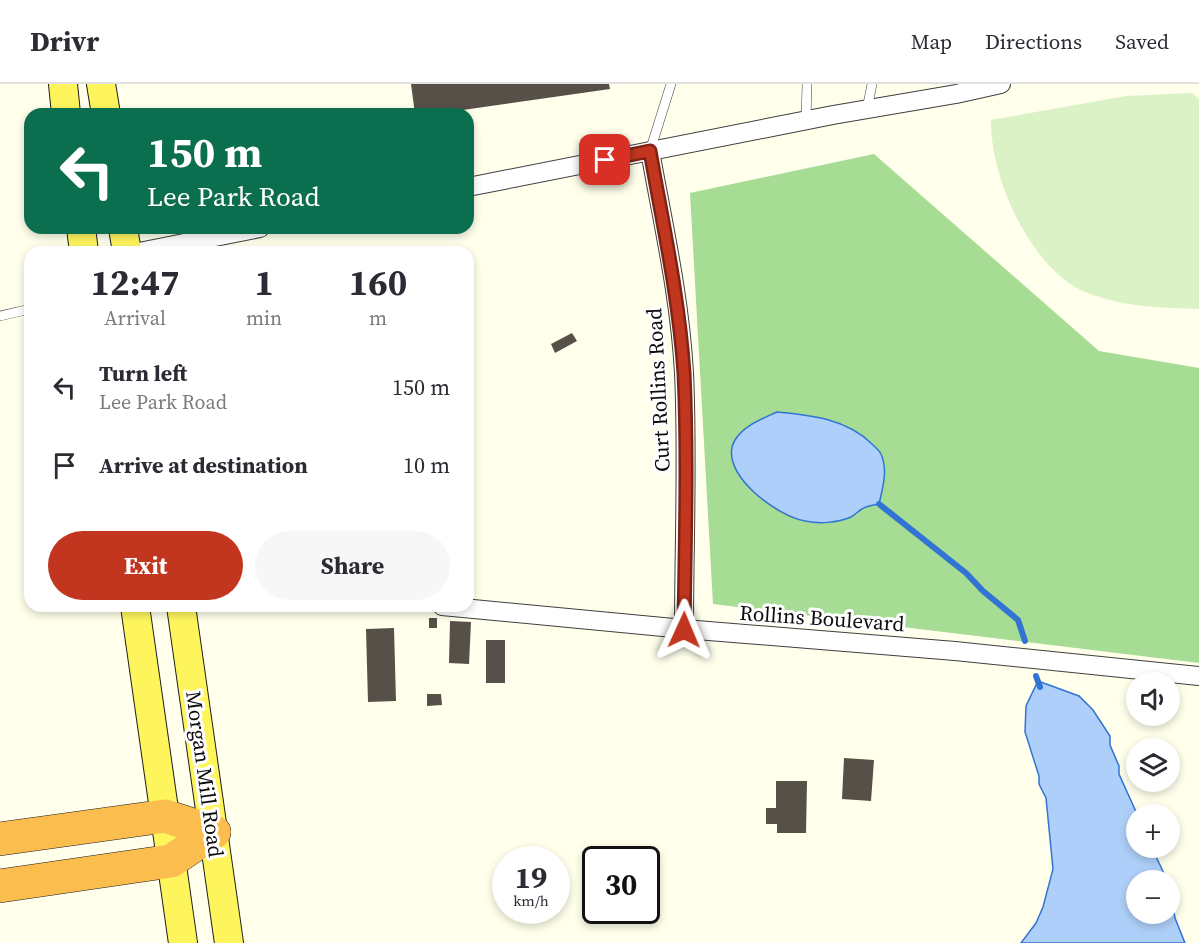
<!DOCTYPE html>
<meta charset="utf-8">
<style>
body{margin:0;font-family:"Source Serif 4",serif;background:#f7f7f7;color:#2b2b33;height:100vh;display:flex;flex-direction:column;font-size:22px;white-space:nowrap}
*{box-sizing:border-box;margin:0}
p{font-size:20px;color:#7c7c81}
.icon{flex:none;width:33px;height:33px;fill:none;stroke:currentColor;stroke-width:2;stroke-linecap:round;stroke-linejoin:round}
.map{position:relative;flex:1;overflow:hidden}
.drawer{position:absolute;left:24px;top:162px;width:450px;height:366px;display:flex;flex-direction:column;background:#fff;border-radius:18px;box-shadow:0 3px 9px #0003}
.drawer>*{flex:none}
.guide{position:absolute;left:24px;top:24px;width:450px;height:126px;border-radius:18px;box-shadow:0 3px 9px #0003;background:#0b6e4f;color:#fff;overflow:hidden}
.buttons{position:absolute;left:1126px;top:588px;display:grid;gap:12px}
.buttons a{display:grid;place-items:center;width:54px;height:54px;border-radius:50%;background:#fff;box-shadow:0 3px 9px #0003;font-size:30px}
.speed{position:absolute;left:492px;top:762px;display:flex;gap:12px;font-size:30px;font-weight:700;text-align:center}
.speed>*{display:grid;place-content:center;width:78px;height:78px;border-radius:50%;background:#fff;box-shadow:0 3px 9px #0003;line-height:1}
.speed small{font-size:15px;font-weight:400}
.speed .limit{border:3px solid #111;border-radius:9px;background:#fff;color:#111}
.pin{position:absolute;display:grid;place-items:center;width:51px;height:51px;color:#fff;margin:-26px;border-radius:12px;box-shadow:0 3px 9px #0006}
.me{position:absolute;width:66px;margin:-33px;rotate:1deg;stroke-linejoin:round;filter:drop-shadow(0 0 4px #0008)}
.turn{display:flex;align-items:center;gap:21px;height:126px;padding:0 24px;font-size:27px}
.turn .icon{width:78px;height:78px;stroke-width:2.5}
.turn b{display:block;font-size:42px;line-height:51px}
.eta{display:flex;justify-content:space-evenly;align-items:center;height:102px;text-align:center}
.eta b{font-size:36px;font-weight:700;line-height:42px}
.cta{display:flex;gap:12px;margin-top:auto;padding:12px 24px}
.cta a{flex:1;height:69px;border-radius:36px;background:#c2361f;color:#fff;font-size:24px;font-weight:700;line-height:69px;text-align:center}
.cta a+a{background:#f7f7f7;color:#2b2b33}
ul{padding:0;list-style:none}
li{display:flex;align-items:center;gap:18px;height:78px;padding:0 24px}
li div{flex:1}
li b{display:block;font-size:22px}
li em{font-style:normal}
header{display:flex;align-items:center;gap:36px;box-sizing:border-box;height:84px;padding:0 30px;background:#fff;border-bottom:2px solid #e1e1e2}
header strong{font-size:28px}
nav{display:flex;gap:33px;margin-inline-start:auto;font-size:21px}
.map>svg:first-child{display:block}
</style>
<header>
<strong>Drivr</strong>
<nav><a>Map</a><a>Directions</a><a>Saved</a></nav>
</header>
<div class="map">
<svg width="1199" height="859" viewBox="0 0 1199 859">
<rect width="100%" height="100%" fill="#ffffec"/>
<path fill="#a6dc93" d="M874,70L1099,267L1199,284V579L713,520L690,109Z"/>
<path fill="#daf2c6" d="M1192,9L1199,15V225C1162,224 1125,223 1090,210C1032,189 990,95 991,36L1126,12Z"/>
<g fill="#aecff9" stroke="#3274d3" stroke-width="1.5">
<path d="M777,328C811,331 847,335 872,360C875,363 879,366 881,370C888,386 883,403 879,420C873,421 866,422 862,425C858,427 855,431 851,433C837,439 819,440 805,437C778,433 716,388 735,356C744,341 762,335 777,328Z"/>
<path d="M1038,597L1079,612L1093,626L1110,652V661L1119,682V690L1137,730V764H1152L1167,796H1137V830H1170V806L1175,834L1185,859H1021L1036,839L1043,823L1053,785L1046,714L1039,700V692L1025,648L1026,622Z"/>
</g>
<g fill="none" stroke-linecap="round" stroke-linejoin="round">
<g stroke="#3274d3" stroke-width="6">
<path d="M879,420L966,489L983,507L1018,536L1025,557"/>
<path d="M1036,592L1040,603"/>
</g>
</g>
<g fill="#565048">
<path d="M411,0H609L610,5L435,30H415Z"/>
<path d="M572,249L577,257L555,269L551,260Z"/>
<rect x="429" y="534" width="8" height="10"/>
<path d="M450,537L471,538L469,580L449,579Z"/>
<path d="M394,544L396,617L368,618L366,545Z"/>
<rect x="486" y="556" width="19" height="43"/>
<path d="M427,610H441L442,621L427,622Z"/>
<path d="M844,674L874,676L871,717L842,715Z"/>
<path d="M776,697H807L806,749H777V740H766V724H776Z"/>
</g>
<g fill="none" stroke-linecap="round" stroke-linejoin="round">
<defs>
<g id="lane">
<path d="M867,25L872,0"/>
<path d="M806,36L807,0"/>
<path d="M650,67L671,0"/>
<path d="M0,232L30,225"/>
</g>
<g id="street">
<path d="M650,67C663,140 680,214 684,289C688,374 684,460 684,545"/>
<path d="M468,103L833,31L956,10L1001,0"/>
<path d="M139,168L260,144"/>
<path d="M442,522L684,545L955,567L1199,592"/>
</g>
<g id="primary">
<path d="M63,0L66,30"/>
<path d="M101,0L106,30"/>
<path d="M81,144L84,168"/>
<path d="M123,144L127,168"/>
<path d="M135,522L183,859"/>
<path d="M181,522L229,859"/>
</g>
<g id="highway">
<path d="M0,755L165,732L214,748"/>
<path d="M0,802L171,777L214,748"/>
</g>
</defs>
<use href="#lane" stroke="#3f3f3f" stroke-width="10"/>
<use href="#street" stroke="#3f3f3f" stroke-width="20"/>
<use href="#primary" stroke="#1d1d1d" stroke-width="30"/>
<use href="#highway" stroke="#1d1d1d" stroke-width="34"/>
<use href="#lane" stroke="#fff" stroke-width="9"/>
<use href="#street" stroke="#fff" stroke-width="18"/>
<use href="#primary" stroke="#fef55c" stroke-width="28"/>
<use href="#highway" stroke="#fbbd4e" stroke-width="33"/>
</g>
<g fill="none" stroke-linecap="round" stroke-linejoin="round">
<defs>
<path id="route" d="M605,76L650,67C663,141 679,214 684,289C688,374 685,460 684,546"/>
</defs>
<use href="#route" stroke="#7e2314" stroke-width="15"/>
<use href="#route" stroke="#c2361f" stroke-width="10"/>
</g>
<g text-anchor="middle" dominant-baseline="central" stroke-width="6" stroke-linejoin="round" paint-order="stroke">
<g font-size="21" fill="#0c0c0c" stroke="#fff">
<text transform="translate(658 306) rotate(-93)">Curt Rollins Road</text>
<text transform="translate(822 534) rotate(4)">Rollins Boulevard</text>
<text transform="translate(205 690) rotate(82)">Morgan Mill Road</text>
</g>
</g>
</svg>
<div class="buttons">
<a><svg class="icon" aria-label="sound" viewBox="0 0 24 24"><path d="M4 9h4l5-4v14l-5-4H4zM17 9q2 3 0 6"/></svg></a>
<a><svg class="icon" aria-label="layers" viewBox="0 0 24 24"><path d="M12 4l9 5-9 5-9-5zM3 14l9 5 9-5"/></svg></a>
<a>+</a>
<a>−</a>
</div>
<div class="speed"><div>19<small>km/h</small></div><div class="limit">30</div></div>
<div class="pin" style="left:605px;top:76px;background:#d93025"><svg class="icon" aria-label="arrive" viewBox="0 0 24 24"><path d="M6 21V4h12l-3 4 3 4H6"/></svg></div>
<svg class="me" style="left:684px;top:546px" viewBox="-20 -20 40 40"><path d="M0-17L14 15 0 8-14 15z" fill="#c2361f" stroke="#fff" stroke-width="4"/></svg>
<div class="guide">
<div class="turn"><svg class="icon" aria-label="left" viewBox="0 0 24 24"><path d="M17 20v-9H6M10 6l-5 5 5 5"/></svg><div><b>150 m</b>Lee Park Road</div></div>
</div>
<section class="drawer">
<div class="eta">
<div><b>12:47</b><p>Arrival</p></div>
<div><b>1</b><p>min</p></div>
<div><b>160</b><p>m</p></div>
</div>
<ul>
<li><svg class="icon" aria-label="left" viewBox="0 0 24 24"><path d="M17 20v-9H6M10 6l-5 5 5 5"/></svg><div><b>Turn left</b><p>Lee Park Road</p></div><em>150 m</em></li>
<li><svg class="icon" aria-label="arrive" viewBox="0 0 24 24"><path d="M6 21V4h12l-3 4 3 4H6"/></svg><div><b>Arrive at destination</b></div><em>10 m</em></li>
</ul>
<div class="cta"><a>Exit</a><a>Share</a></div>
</section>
</div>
